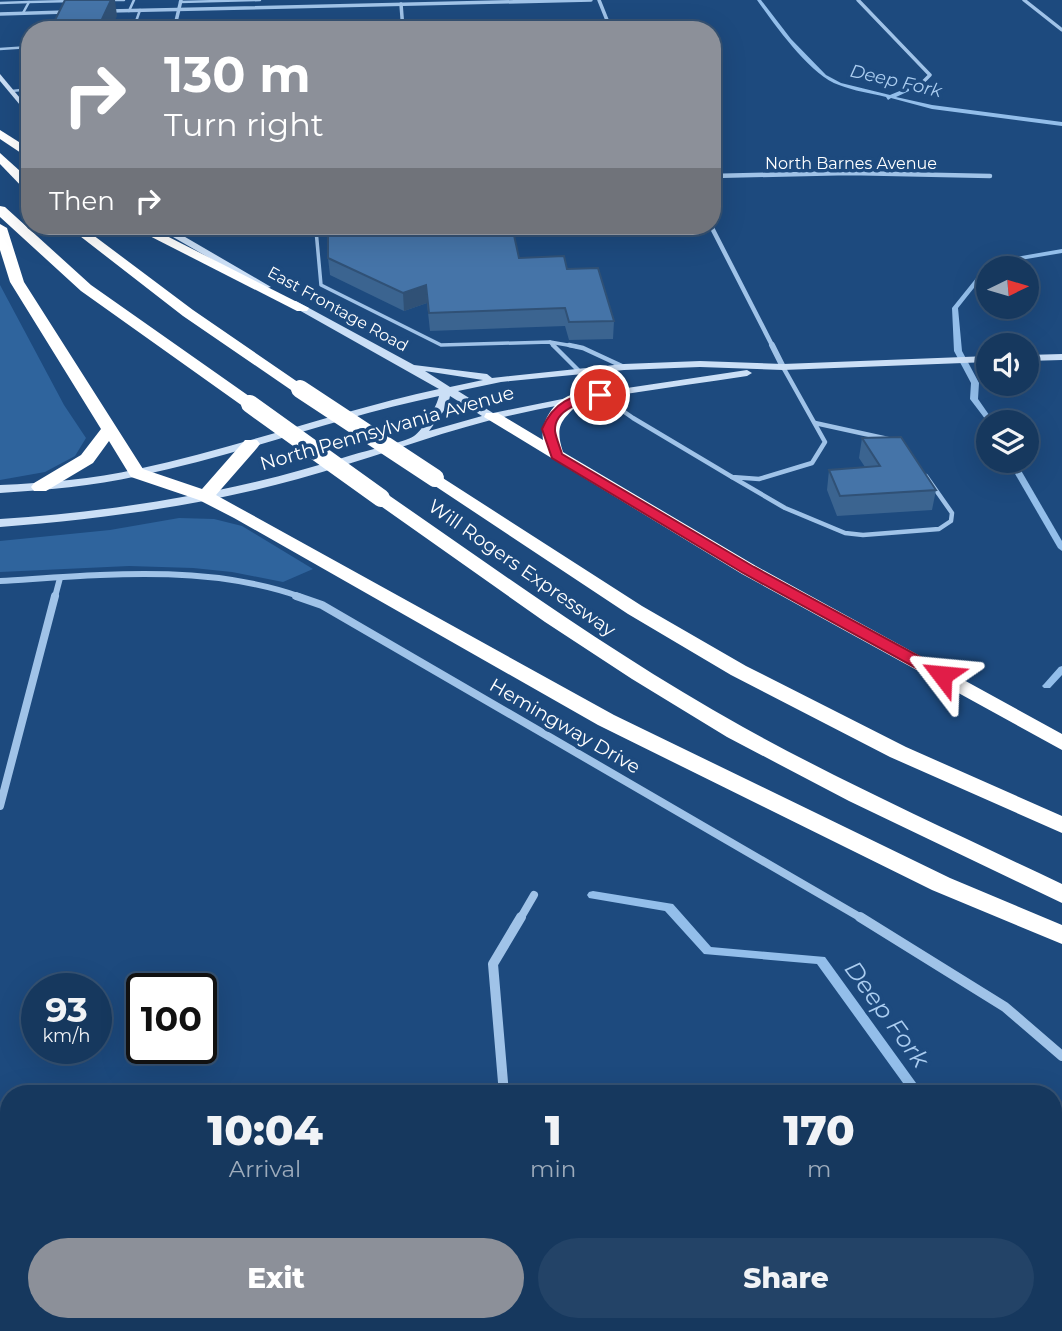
<!DOCTYPE html>
<style>
body{margin:0;font-family:Montserrat,sans-serif;background:#234367;color:#f1f3f6;height:100vh;display:flex;flex-direction:column;font-size:26px;white-space:nowrap}
*{box-sizing:border-box;margin:0}
p{font-size:23px;color:#9eacbc}
.icon{flex:none;width:38px;height:38px;fill:none;stroke:currentColor;stroke-width:2;stroke-linecap:round;stroke-linejoin:round}
.map{position:relative;flex:1;overflow:hidden}
.side{position:absolute;left:0px;top:1085px;width:1062px;height:247px;display:flex;flex-direction:column;background:#16385e;border-radius:28px 28px 0 0;box-shadow:0 7px 28px #0002,0 0 0 2px #355273}
.side>*{flex:none}
.guide{position:absolute;left:21px;top:21px;width:700px;height:214px;border-radius:28px;box-shadow:0 7px 28px #0002,0 0 0 2px #355273;background:#8c9099;color:#fff;overflow:hidden}
.needle{width:46px;rotate:85deg}
.buttons{position:absolute;left:976px;top:256px;display:grid;gap:14px}
.buttons a{display:grid;place-items:center;width:63px;height:63px;border-radius:50%;background:#16385e;box-shadow:0 7px 28px #0002,0 0 0 2px #355273;font-size:35px}
.speed{position:absolute;left:21px;top:973px;display:flex;gap:14px;font-size:35px;font-weight:700;text-align:center}
.speed>*{display:grid;place-content:center;width:91px;height:91px;border-radius:50%;background:#16385e;box-shadow:0 7px 28px #0002,0 0 0 2px #355273;line-height:1}
.speed small{font-size:18px;font-weight:400}
.speed .limit{border:4px solid #111;border-radius:10px;background:#fff;color:#111}
.pin{position:absolute;display:grid;place-items:center;width:60px;height:60px;color:#fff;margin:-30px;border:4px solid #fff;border-radius:50%;box-shadow:0 2px 7px #0007}
.me{position:absolute;width:77px;margin:-38px;rotate:299deg;stroke-linejoin:round;filter:drop-shadow(0 0 5px #0008)}
.turn{display:flex;align-items:center;gap:24px;height:147px;padding:0 28px;font-size:32px}
.turn .icon{width:91px;height:91px;stroke-width:2.5}
.turn b{display:block;font-size:49px;line-height:60px}
.then{display:flex;align-items:center;height:66px;padding:0 28px;background:#0003;gap:14px;font-size:26px}
.eta{display:flex;justify-content:space-evenly;align-items:center;height:119px;text-align:center}
.eta b{font-size:42px;font-weight:800;line-height:49px}
.action{display:flex;gap:14px;margin-top:auto;padding:14px 28px}
.action a{flex:1;height:80px;border-radius:42px;background:#8c9099;color:#fff;font-size:28px;font-weight:800;line-height:80px;text-align:center}
.action a+a{background:#234367;color:#f1f3f6}
.map>svg:first-child{display:block}
</style>
<div class="map">
<svg width="1062" height="1331" viewBox="0 0 1062 1331">
<rect width="100%" height="100%" fill="#1d4a7e"/>
<g fill="#2f649d">
<path d="M0,285L64,405L86,438L75,456L45,472L0,480Z"/>
<path d="M179,518L214,519L242,526L313,569L283,582L232,572L193,568L129,566L0,572V541L110,530Z"/>
</g>
<g fill="none" stroke-linecap="round" stroke-linejoin="round">
<g fill="#93beea" fill-rule="evenodd">
<path d="M757,0H761L791,39L826,75L841,83L890,95L907,88L909,89V91L896,97L932,105L1062,122V126L932,109L891,98L888,100L886,97C870,93 854,91 839,85C810,75 775,25 757,0Z"/>
<path d="M1062,249V253L1014,261L999,268H991L1010,258Z"/>
<path d="M989,268V273L985,274L958,308L962,351L979,383L978,399L994,422H989V424L970,399L971,383L954,351L952,308L981,272Z"/>
<path d="M1007,460H1015L1062,541V551L1058,548Z"/>
<path d="M1062,666V675L1050,688H1044L1042,686L1044,684L1059,667Z"/>
<path d="M593,891L673,904L711,947L825,957L924,1094H911L817,964L704,954L665,911L589,898L587,895L589,892Z"/>
<path d="M1054,1275C1062,1279 1062,1290 1062,1300C1051,1296 1053,1284 1054,1275Z"/>
</g>
<g stroke="#a0c3e8" stroke-width="2.5">
<path d="M109,0H124"/>
<path d="M180,2L260,0"/>
<path d="M0,3L29,2"/>
<path d="M129,11L134,0"/>
<path d="M23,13L29,2L72,1"/>
<path d="M133,30L140,10"/>
<path d="M300,30L309,25L403,23"/>
<path d="M0,49L30,47"/>
<path d="M12,91L30,89"/>
</g>
<g stroke="#a0c3e8" stroke-width="3.5">
<path d="M335,229L316,230L321,285L441,345L550,342L579,347"/>
<path d="M243,233L316,230V226"/>
<path d="M550,342L555,347"/>
</g>
<g stroke="#a0c3e8" stroke-width="4.5">
<path d="M553,345L579,371"/>
<path d="M569,345L583,348L624,367"/>
<path d="M600,395L633,418L732,477L759,479L812,463L825,442L783,367"/>
<path d="M815,423L888,439"/>
<path d="M732,477L785,508L845,533L863,535L939,529L951,521L952,513L926,476"/>
</g>
<g stroke="#a0c3e8" stroke-width="3.5">
<path d="M599,0L611,30"/>
<path d="M858,0L930,75L921,84"/>
<path d="M1024,0L1062,30"/>
<path d="M401,4L403,30"/>
<path d="M109,11L591,0"/>
<path d="M0,14L66,12"/>
<path d="M174,30L181,0"/>
</g>
<g stroke="#a0c3e8" stroke-width="4.5">
<path d="M712,176L849,173L990,176"/>
<path d="M711,226L773,347"/>
</g>
<g stroke="#a0c3e8" stroke-width="6">
<path d="M772,345L783,367"/>
<path d="M0,581C99,575 205,563 301,597"/>
<path d="M55,597L60,578"/>
</g>
<g stroke="#a0c3e8" stroke-width="8">
<path d="M296,596L322,605L863,919"/>
<path d="M0,806L55,596"/>
<path d="M520,919L534,895"/>
</g>
<g stroke="#a0c3e8" stroke-width="10">
<path d="M860,917L1005,1007L1062,1056"/>
<path d="M504,1094L493,964L521,917"/>
<path d="M542,1323L545,1331"/>
</g>
<g fill="#cbdff6" fill-rule="evenodd">
<path d="M0,74L30,110V117L0,81Z"/>
<path d="M171,226H179L180,234L271,287L263,289L173,237Z"/>
<path d="M290,301H296L414,365L487,374L492,378L624,364L700,361L783,364L989,356V362L783,370L700,367L624,370L501,382L458,391L493,413L587,394L747,370L752,373L747,376C662,389 575,399 491,420C426,437 363,461 298,479C201,506 101,519 0,527V519C120,511 237,492 352,455C365,451 405,442 414,436C423,430 437,406 439,396C337,417 240,455 138,476C93,486 46,490 0,493V485C46,483 93,479 138,469C240,447 338,411 439,389L290,305ZM425,371L483,380L450,387ZM450,396L482,416L429,431L448,405Z"/>
<path d="M1062,354V360L1027,361V355Z"/>
</g>
<g fill="#fff" fill-rule="evenodd">
<path d="M0,130L30,149V159L0,139Z"/>
<path d="M0,153L30,180V192L26,191L0,164Z"/>
<path d="M0,206L5,207L91,285L256,401L258,404L256,407H244L81,291L0,217Z"/>
<path d="M0,224L7,228L24,282L143,469L202,489L245,440H257L260,444L257,448L216,495L614,715L950,878L1062,925V944L932,890L598,725L234,518L199,500L131,477L109,441L93,463L46,491H34L31,487L34,483L81,455L101,429L10,282L0,250Z"/>
<path d="M67,226H81L193,310L308,389L306,392H294L183,316Z"/>
<path d="M130,226H147L309,308L307,311H297Z"/>
<path d="M574,394L582,399C565,420 553,421 563,452L756,566L1062,734V750L742,574L484,417L486,413H498L543,440C540,421 555,399 574,394Z"/>
<path d="M435,473L642,606L746,666L906,747L1062,816V833L890,757L731,675L628,614L429,482L426,478Z"/>
<path d="M381,493L387,494C504,575 619,658 743,727C846,784 955,833 1062,884V903L849,801L727,737L632,679L545,622L375,502L372,498Z"/>
</g>
<g stroke="#fff" stroke-width="18">
<path d="M300,389L435,478"/>
<path d="M250,404L381,498"/>
</g>
</g>
<g fill="#3b6490">
<path d="M328,258H519L614,321L613,339L569,340L565,326L430,331L427,303L404,311L330,275Z"/>
<path d="M862,438L936,490L932,510L837,516L827,490L829,470L865,467L859,458Z"/>
</g>
<g fill="#305176">
<path d="M111,0H115L117,16L111,30H97Z"/>
<path d="M426,285L427,303L404,311L403,293Z"/>
</g>
<g fill="#4574a8" stroke="#305176" stroke-width="2">
<path d="M65,0H111L97,30H50Z"/>
<path d="M328,226H512L519,258L564,256L567,269L598,268L614,321L569,322L565,308L429,313L426,285L403,293L328,258Z"/>
<path d="M901,437L936,490L840,496L829,470L880,466L862,438Z"/>
</g>
<path fill="#e11d48" stroke="#92132f" stroke-width="2" d="M600,391L604,392V397C587,401 554,407 555,431C556,438 560,447 562,454L754,567L948,672L950,675L948,679H936L743,573L552,458L542,429C554,401 571,396 600,391Z"/>
<g text-anchor="middle" dominant-baseline="central" stroke-width="7" stroke-linejoin="round" paint-order="stroke">
<g font-size="16" fill="#fff" stroke="#1d4a7e">
<text x="851" y="163">North Barnes Avenue</text>
<text transform="translate(338 309) rotate(29)">East Frontage Road</text>
</g>
<g font-size="18" font-style="italic" fill="#abcdf0" stroke="#1d4a7e">
<text transform="translate(896 81) rotate(13)">Deep Fork</text>
</g>
<g font-size="19" fill="#fff" stroke="#1d4a7e">
<text transform="translate(387 428) rotate(-16)">North Pennsylvania Avenue</text>
<text transform="translate(522 568) rotate(35)">Will Rogers Expressway</text>
<text transform="translate(565 726) rotate(30)">Hemingway Drive</text>
</g>
<g font-size="24" font-style="italic" fill="#abcdf0" stroke="#1d4a7e">
<text transform="translate(887 1014) rotate(54)">Deep Fork</text>
</g>
</g>
</svg>
<div class="buttons">
<a><svg class="needle" viewBox="-14 -14 28 28"><path d="M0-13l5 13h-10z" fill="#e53935"/><path d="M0 13l5-13h-10z" fill="#9eacbc"/></svg></a>
<a><svg class="icon" aria-label="sound" viewBox="0 0 24 24"><path d="M4 9h4l5-4v14l-5-4H4zM17 9q2 3 0 6"/></svg></a>
<a><svg class="icon" aria-label="layers" viewBox="0 0 24 24"><path d="M12 4l9 5-9 5-9-5zM3 14l9 5 9-5"/></svg></a>
</div>
<div class="speed"><div>93<small>km/h</small></div><div class="limit">100</div></div>
<div class="pin" style="left:600px;top:395px;background:#d93025"><svg class="icon" aria-label="arrive" viewBox="0 0 24 24"><path d="M6 21V4h12l-3 4 3 4H6"/></svg></div>
<svg class="me" style="left:942px;top:675px" viewBox="-20 -20 40 40"><path d="M0-17L14 15 0 8-14 15z" fill="#e11d48" stroke="#fff" stroke-width="4"/></svg>
<div class="guide">
<div class="turn"><svg class="icon" aria-label="right" viewBox="0 0 24 24"><path d="M7 20v-9h11M14 6l5 5-5 5"/></svg><div><b>130 m</b>Turn right</div></div>
<div class="then">Then<svg class="icon" aria-label="right" viewBox="0 0 24 24"><path d="M7 20v-9h11M14 6l5 5-5 5"/></svg></div>
</div>
<section class="side">
<div class="eta">
<div><b>10:04</b><p>Arrival</p></div>
<div><b>1</b><p>min</p></div>
<div><b>170</b><p>m</p></div>
</div>
<div class="action"><a>Exit</a><a>Share</a></div>
</section>
</div>
